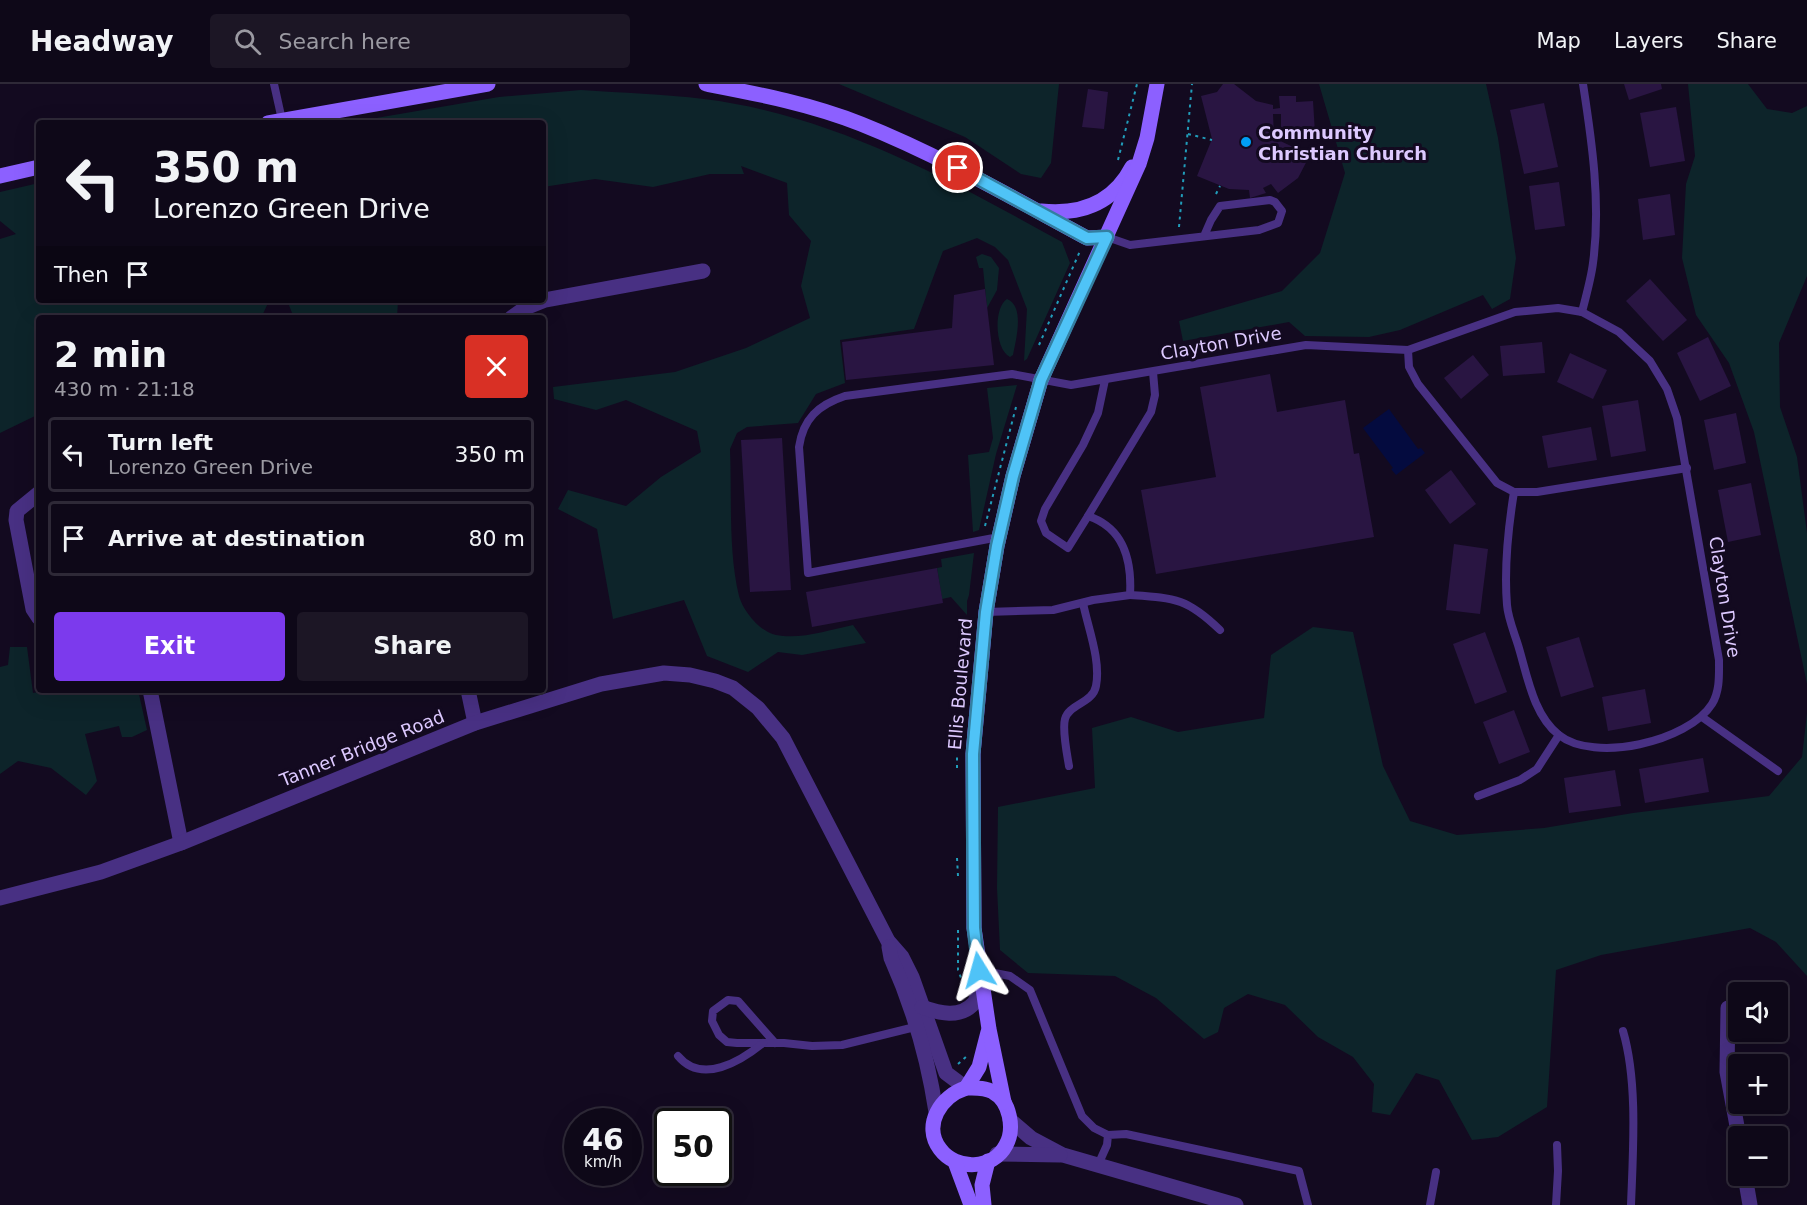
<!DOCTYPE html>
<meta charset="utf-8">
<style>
body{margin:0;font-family:"DejaVu Sans",sans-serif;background:#1c1625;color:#f1f3f6;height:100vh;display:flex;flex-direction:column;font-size:22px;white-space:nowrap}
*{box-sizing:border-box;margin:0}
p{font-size:20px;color:#9b9aa2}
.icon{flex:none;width:33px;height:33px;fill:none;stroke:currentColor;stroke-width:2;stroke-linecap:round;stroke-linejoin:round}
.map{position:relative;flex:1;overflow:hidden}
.drawer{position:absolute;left:36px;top:231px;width:510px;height:378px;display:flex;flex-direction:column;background:#0e0818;border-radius:6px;box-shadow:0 6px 24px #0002,0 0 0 2px #2e2937}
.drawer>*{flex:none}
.banner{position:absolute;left:36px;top:36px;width:510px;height:183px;border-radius:6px;box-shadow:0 6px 24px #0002,0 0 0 2px #2e2937;background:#0e0818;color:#f1f3f6;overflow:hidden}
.buttons{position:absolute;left:1728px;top:898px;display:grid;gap:12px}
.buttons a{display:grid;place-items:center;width:60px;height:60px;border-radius:6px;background:#0e0818;box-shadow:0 6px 24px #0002,0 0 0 2px #2e2937;font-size:30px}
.speed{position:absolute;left:564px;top:1024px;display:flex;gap:12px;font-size:30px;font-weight:700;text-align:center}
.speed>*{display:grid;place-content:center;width:78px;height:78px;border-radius:50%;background:#0e0818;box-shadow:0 6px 24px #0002,0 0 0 2px #2e2937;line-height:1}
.speed small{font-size:15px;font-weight:400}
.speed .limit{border:3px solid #111;border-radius:9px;background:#fff;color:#111}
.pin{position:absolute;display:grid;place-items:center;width:51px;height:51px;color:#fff;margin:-26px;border:3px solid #fff;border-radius:50%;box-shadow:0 2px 6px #0007}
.me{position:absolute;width:66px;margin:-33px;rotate:352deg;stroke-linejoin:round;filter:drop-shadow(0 0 4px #0008)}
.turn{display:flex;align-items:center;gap:21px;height:126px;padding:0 18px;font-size:27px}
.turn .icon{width:78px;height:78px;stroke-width:2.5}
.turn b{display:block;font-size:42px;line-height:51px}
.then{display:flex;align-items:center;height:57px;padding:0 18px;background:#0003;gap:12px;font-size:22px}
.round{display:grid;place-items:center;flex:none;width:63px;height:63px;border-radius:6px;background:#1c1625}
.head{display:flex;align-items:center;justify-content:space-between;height:102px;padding:0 18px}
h1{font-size:36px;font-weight:600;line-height:45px}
.primary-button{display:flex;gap:12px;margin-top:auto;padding:12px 18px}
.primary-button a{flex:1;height:69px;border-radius:6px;background:#7c3aed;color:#fff;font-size:24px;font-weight:600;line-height:69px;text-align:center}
.primary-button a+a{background:#1c1625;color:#f1f3f6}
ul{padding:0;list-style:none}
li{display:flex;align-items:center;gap:18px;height:75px;margin:0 12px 9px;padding:0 6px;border:3px solid #2e2937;border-radius:6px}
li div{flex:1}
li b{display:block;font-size:22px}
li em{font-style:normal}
header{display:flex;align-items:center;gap:36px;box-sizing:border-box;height:84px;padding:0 30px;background:#0e0818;border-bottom:2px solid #2e2937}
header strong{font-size:28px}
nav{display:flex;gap:33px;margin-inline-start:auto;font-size:21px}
.search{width:420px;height:54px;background:#1c1625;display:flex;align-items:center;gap:15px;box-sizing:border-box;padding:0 21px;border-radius:6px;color:#9b9aa2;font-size:22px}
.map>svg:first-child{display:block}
</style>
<header>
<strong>Headway</strong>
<div class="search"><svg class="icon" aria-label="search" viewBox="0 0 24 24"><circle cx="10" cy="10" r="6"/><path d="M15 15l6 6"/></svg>Search here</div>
<nav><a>Map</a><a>Layers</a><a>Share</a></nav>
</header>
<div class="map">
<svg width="1807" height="1121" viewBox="0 0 1807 1121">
<rect width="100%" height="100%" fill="#130a20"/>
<g fill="#0d242a">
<path d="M839,0H1059L1051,79L1041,94L1021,90L965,53Z"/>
<path d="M1319,0H1486L1498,54L1516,174L1510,215L1492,225L1483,211L1400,246L1369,253L1305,252L1289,238L1183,257L1179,237L1282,207L1320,169L1345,89Z"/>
<path d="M1688,0H1748L1767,25L1792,29L1807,22V192L1779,259L1780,323L1797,373L1807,449V600L1754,348L1729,279L1696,231L1682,174L1686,100L1695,72Z"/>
<path d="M581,6C622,9 664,10 704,15C834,31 950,96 1062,158L1070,179L1027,275L1024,277L1027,225L1008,176L995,163L977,154L943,167L914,245L840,256L845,299L816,310L798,339L747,343L737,349L730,365C732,413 728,466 739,512C743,527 760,548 776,551C800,556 829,546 853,541L866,559L802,571L778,568L748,588L707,572L684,516L613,535L597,445L558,425L568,406L626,422L661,393L701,368L697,347L626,316L596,326L554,315L553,303L675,288L746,264L810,234L801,202L811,157L789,131L787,99L741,82L744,90H710L653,103L595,95L543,103V39H347L499,13Z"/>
<path d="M39,99V216H281L269,217L261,234H39V338L35,332L0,349V155L16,150L0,137V108Z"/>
<path d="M982,170L991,173L999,184L997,206L987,224L983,184H979L976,173Z"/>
<path d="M1007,215C1025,222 1016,256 1013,271L1010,273C995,266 993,224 1007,215Z"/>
<path d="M287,216H398L397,234H294Z"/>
<path d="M1017,301L996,370L979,446L973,448L968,371L989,368L993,354L987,304Z"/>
<path d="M974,469L969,511L967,517V531L951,513L942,515L937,484L942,483L941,475Z"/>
<path d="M1313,543L1353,548L1383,682L1410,737L1457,751L1544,744L1633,729L1769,712L1802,673L1807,629V892L1776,858L1750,844L1601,871L1556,886L1547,1023L1498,1053L1472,1056L1439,996L1416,989L1390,1031L1372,1028L1374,1000L1353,973L1318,953L1285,921L1248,910L1224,924L1218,948L1204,955L1156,914L1115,892L1028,889L1000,866L997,804L998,723L1095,704L1092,644L1131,633L1178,648L1264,634L1271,571Z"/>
<path d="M10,563H27L33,609L48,606H138L147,646L132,653H122L119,642L85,650L97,697L86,711L51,684L18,677L0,690V583L8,581Z"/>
</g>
<path fill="#040b3f" d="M1389,325L1418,365L1421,364L1425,369L1396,391L1391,385L1393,384L1363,344Z"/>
<g fill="#291542">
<path d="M1223,0H1234L1256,17L1273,21V25L1280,24L1279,12H1296V18L1313,17L1315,49L1281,50V30H1273L1274,54L1310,71L1298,94L1278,109L1271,100L1263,104L1266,109L1250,114L1249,106L1229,105L1197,92L1212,55L1201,12L1217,8Z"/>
<path d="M1624,0H1661L1662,5L1629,16Z"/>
<path d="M1088,5L1108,8L1104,45L1082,43Z"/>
<path d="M1544,19L1558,83L1524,90L1510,26Z"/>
<path d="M1676,23L1685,77L1650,83L1640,29Z"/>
<path d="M1559,98L1565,142L1535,146L1529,102Z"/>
<path d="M1670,110L1675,151L1643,156L1638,115Z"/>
<path d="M1650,195L1687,236L1663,257L1626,217Z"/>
<path d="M985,205L994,281L846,296L842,258L952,244L954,211Z"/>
<path d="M1708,253L1731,302L1700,317L1677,269Z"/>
<path d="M1542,258L1545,289L1503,292L1500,262Z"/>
<path d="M1570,269L1607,286L1593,315L1557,298Z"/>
<path d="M1473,271L1489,291L1461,315L1444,294Z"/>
<path d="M1270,290L1277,328L1345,316L1354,370L1359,369L1374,453L1156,490L1141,406L1216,393L1200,303Z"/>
<path d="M1638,316L1646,367L1611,373L1602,322Z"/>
<path d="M1736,329L1746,379L1714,386L1704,336Z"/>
<path d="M1591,343L1597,376L1548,384L1542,352Z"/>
<path d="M782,354L791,506L750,508L741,356Z"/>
<path d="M1451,386L1476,420L1450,440L1425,406Z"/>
<path d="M1751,399L1761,451L1728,458L1718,406Z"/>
<path d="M1454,460L1488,465L1480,530L1446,526Z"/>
<path d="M937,484L943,519L812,543L806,508Z"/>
<path d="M1485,548L1507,608L1475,620L1453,560Z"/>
<path d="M1579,553L1594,603L1561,613L1546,563Z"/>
<path d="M1645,605L1651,639L1608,647L1602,613Z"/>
<path d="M1514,626L1530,668L1499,680L1483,638Z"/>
<path d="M1703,674L1709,708L1645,719L1639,685Z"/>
<path d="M1615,686L1621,722L1569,729L1564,694Z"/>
</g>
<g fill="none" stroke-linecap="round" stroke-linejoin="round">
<g stroke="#219dba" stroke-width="2" stroke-dasharray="3 4.5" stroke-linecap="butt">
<path d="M1188,50L1212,56"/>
<path d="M1118,76L1137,0"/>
<path d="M1216,110L1220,102"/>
<path d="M1179,143L1192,0"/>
<path d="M1039,261L1080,167"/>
<path d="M985,442L1016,323"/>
<path d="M957,684V672"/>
<path d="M957,774L958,792"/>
<path d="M958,846V886L964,902"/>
<path d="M958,980L967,972"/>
</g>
<g stroke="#483083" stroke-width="8">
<path d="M274,0L282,36"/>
<path d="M1107,153L1130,161L1259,146L1278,139L1282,127L1275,118L1270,116L1220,122L1211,136L1204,152"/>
<path d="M1582,228C1586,212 1591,195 1593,179C1601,120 1592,58 1583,0"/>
<path d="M1408,266L1409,283L1418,300L1497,399L1514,408H1537L1687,384"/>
<path d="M1088,432L1068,464L1046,449L1041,437L1045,425L1083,361L1098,329L1105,296"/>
<path d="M999,453L808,489L799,363C803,335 818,321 845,312L1012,290L1071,301L1306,261L1408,266L1515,228L1558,224L1582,228L1619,248L1650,277L1667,305L1677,334L1719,576C1719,591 1720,607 1712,620C1688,658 1594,679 1559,651C1533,631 1527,590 1518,561C1514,548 1508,534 1507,521C1504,484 1508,445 1514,408"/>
<path d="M1130,511C1175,514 1187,514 1220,546"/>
<path d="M986,528L1053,526L1093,516L1130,511C1132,476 1124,444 1088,432L1151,328L1155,311L1153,288"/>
<path d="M1702,633L1778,687"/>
<path d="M1069,682C1067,670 1062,646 1065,635C1069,620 1093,619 1096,602C1101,576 1088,544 1083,519"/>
<path d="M1478,712L1520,696L1537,685L1559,651"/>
<path d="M979,886L1010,892L1030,906L1082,1032L1094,1044L1108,1051"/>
<path d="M1623,947C1638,998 1633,1067 1631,1121"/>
<path d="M775,959L738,917L728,916L713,927L712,937L719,951L727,958L737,959H784L812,962L842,961L919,942"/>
<path d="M678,972C702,1001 741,977 763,959"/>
<path d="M1098,1081L1107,1061L1108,1051L1126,1050L1299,1087L1308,1121"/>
<path d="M1430,1121L1436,1088"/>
<path d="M1556,1121L1558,1087L1557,1061"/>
</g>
<g stroke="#483083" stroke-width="15">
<path d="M511,234L525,224L545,216L703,187"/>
<path d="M39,409L17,427L16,436L33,525L39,534"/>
<path d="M150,606L181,759"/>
<path d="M468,606L475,639"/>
<path d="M1728,924L1727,988L1739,1053"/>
<path d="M1745,1092L1750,1121"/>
</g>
<g stroke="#483083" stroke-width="15">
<path d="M0,814L101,788L181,759L475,639L601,600L664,589L690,591L715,597L733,604L758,624L783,654L888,857L902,873L912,893L946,989L966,1004"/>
<path d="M889,863L891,874C913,923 928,975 936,1028"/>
<path d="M922,923C939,929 960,935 974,919C977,915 979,906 981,901"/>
<path d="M1010,1036L1031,1054L1063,1071L1236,1121"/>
<path d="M997,1070L1060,1071"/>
</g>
<g stroke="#8c60ff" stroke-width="15">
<path d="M706,0C758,10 811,20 861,40C939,71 1013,114 1087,154L1107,153"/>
<path d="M268,39L488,0"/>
<path d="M0,92L39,83"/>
<path d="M1041,127C1080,131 1113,120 1132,83"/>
<path d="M966,1004C975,1004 985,1003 993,1008C1010,1017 1015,1045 1006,1061C993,1086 956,1087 940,1065C922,1041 941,1012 966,1004Z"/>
<path d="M966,1004L979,983L988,948"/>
<path d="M1004,1018L989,945L974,844L973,670L986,528L997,462L1013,392L1041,296L1139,80L1147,54L1157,0"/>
<path d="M955,1078L971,1121"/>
<path d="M984,1121L982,1101L988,1077"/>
</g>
</g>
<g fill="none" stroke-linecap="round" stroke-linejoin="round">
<defs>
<path id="route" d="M958,84L1087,154L1107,153L1041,296L1013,392L997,462L986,528L973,670L974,844L979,886"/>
</defs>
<use href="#route" stroke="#337fa1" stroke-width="15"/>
<use href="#route" stroke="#4fc3f7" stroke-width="10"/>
</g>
<circle fill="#009ef4" stroke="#130a20" stroke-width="2" cx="1246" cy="58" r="6"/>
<g text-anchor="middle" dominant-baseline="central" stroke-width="6" stroke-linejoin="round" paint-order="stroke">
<g font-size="18" font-weight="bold" fill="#ddc9ff" stroke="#130a20" text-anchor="start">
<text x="1258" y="48">Community<tspan x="1258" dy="21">Christian Church</tspan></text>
</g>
<g font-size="18" fill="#ddc9ff" stroke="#130a20">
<text transform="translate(1221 259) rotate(-10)">Clayton Drive</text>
<text transform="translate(1725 513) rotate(81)">Clayton Drive</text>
<text transform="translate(960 600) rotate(-85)">Ellis Boulevard</text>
<text transform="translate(362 664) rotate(-22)">Tanner Bridge Road</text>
</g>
</g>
</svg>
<div class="buttons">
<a><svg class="icon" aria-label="sound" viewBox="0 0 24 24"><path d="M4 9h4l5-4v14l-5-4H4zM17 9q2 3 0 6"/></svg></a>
<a>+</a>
<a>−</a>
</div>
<div class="speed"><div>46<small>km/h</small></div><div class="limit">50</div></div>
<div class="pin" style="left:958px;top:84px;background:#d93025"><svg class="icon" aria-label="arrive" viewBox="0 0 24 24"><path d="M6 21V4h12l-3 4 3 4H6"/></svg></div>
<svg class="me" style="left:979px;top:886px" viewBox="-20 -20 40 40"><path d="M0-17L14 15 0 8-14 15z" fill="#4fc3f7" stroke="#fff" stroke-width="4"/></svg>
<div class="banner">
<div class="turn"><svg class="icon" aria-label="left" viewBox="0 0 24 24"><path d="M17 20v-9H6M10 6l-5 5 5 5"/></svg><div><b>350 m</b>Lorenzo Green Drive</div></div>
<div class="then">Then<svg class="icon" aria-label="arrive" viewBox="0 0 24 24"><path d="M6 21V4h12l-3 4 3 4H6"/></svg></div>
</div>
<section class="drawer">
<div class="head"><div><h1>2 min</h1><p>430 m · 21:18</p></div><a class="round" style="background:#d93025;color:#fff"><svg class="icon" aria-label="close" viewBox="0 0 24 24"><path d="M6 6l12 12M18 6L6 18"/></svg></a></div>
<ul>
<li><svg class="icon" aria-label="left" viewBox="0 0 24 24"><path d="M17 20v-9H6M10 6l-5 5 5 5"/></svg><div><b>Turn left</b><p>Lorenzo Green Drive</p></div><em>350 m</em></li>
<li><svg class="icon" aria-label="arrive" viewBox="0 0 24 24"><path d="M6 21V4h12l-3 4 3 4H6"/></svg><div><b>Arrive at destination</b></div><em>80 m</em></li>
</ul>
<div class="primary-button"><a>Exit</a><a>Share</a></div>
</section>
</div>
